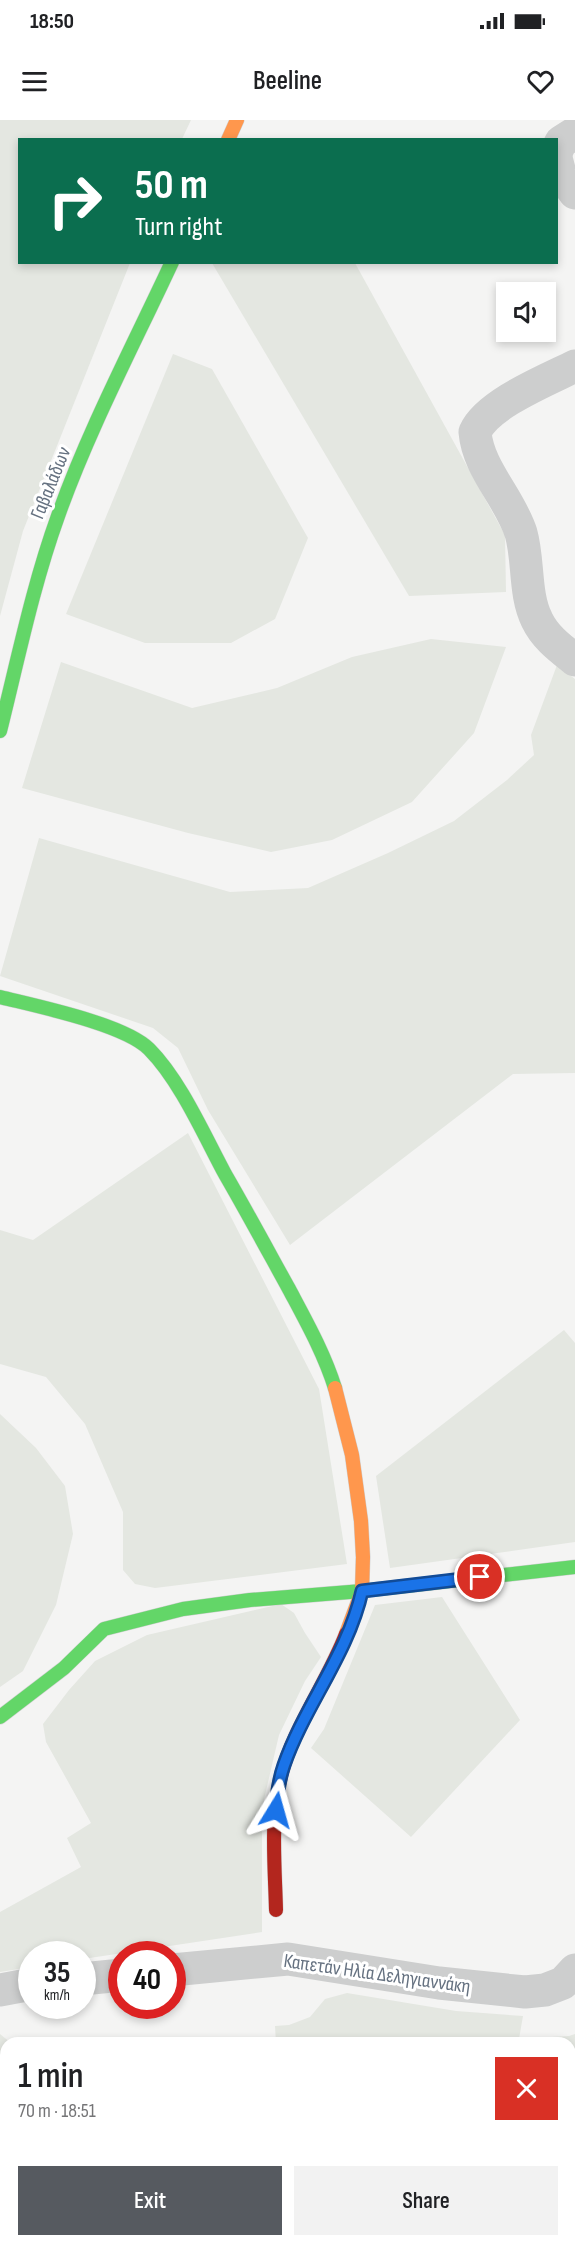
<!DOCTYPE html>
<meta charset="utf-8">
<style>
body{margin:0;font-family:"Sofia Sans Condensed",sans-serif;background:#f2f2f2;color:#202124;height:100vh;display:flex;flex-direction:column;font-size:22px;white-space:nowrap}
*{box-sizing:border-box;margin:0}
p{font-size:20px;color:#757577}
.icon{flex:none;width:33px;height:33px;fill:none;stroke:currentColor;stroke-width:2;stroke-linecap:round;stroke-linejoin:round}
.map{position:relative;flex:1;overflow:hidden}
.sheet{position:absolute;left:0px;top:1917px;width:576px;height:210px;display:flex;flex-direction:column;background:#fff;border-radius:18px 18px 0 0;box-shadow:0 3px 9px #0003}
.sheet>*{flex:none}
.guide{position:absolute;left:18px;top:18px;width:540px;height:126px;border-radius:0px;box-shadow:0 3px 9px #0003;background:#0b6e4f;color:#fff;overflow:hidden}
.fabs{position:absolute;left:496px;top:162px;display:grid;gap:12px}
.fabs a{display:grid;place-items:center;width:60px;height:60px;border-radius:0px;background:#fff;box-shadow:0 3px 9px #0003;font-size:30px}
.speed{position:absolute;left:18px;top:1821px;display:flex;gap:12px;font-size:30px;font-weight:700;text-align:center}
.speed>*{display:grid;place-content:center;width:78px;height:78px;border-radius:50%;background:#fff;box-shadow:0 3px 9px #0003;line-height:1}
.speed small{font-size:15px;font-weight:400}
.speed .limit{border:9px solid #d22;background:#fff;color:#111}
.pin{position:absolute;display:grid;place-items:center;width:51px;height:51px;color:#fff;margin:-26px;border:3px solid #fff;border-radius:50%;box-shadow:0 2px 6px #0007}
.me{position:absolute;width:66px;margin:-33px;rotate:8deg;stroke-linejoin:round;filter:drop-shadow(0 0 4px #0008)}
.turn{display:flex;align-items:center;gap:21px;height:126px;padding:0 18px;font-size:27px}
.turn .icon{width:78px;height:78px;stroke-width:2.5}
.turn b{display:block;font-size:42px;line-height:51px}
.round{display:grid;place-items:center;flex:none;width:63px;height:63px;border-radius:0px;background:#f2f2f2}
.head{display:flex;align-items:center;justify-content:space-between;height:102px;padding:0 18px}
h1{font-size:36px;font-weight:600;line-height:45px}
.primary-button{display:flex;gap:12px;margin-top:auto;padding:12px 18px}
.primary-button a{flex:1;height:69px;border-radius:0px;background:#565a60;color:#fff;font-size:24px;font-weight:600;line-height:69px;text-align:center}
.primary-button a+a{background:#f2f2f2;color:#202124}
.status{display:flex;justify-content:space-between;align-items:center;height:42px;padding:0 30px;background:#fff;direction:ltr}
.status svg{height:16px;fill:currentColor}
header{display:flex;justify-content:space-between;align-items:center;height:78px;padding:0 18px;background:#fff;font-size:27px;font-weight:600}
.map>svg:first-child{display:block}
</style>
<div class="status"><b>18:50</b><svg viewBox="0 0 49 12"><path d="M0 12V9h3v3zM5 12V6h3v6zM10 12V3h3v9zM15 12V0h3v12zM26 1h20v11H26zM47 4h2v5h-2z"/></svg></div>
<header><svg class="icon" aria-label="menu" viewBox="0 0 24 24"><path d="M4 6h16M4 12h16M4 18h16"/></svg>Beeline<svg class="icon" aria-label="heart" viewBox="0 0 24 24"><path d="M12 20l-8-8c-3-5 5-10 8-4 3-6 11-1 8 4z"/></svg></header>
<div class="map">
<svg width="575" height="2127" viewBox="0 0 575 2127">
<rect width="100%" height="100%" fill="#f4f4f3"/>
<g fill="#e4e7e1">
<path d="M0,0H191L182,19L20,20V142L130,143L23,411L0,496Z"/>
<path d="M212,143H355L505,415L506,472L409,476Z"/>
<path d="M173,234L212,249L308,418L275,499L231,523H145L66,494Z"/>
<path d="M431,519L506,527L474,613L412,682L332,720L271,732L188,713L22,668L61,542L192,588L277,568L352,537Z"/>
<path d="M557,545L575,559V953L513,954L290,1125L208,990L178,928L153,908L0,856L39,718L230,772L308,768L388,733L454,701L507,660L534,635L531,615Z"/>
<path d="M188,1013L319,1269L347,1444L155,1468L135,1464L123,1450V1392L85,1304L46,1257L0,1244V1110L33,1120Z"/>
<path d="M564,1210L575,1223V1422L390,1448L376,1356Z"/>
<path d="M0,1294L36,1328L65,1366L73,1414L56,1485L23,1551L0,1567Z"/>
<path d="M442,1477L520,1600L411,1717L311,1628L324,1609L375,1485Z"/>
<path d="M281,1484L294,1493L305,1513L321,1537L305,1561L279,1615L262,1688V1812L83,1839L82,1834H32L31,1847L0,1852V1792L81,1747L67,1718L91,1703L46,1622L43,1604L69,1570L95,1541L147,1515Z"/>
<path d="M347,1873L456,1891L523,1896L519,1919L569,1916L575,1914V2127H0V1914L11,1923H6V2121H570V1923H276L275,1906L289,1905L310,1897L325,1879Z"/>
</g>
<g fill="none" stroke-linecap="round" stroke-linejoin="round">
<g stroke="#ccd2d6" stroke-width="10">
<path d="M0,2036H6"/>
<path d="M570,2120L575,2121"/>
</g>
<defs>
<g id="fast">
<path d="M0,611C18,539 33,465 58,396C89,309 133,226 172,142"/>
<path d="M0,877C36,886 124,904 149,929C180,960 204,1015 225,1054C247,1092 268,1131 289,1169C306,1201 324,1233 335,1268"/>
<path d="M0,1597L64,1548L104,1509L183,1489L250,1480L362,1471L575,1447"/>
</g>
<g id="slow">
<path d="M228,20L237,0"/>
<path d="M335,1268L352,1335L361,1401L363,1437L362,1471L346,1514"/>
</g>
<path id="jam" d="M276,1790C275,1747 270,1699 281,1656C293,1608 328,1561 346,1514"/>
</defs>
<use href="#fast" stroke="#d0d0d1" stroke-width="15"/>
<use href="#slow" stroke="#d0d0d1" stroke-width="15"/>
<use href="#jam" stroke="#d0d0d1" stroke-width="15"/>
<g stroke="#cdcece" stroke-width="33">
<path d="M556,32L561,22L575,13"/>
<path d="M556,38L560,53L575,73"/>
<path d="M575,246C547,260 487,284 475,312C478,349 510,378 521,413C529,441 524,474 537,500C545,517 560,528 575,540"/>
<path d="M172,1850L288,1839L439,1863L525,1872L545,1870L563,1863L575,1850"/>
<path d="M82,1859L122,1855"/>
<path d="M0,1870L32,1864"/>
</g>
<use href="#fast" stroke="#63d668" stroke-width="14"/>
<use href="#slow" stroke="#ff974d" stroke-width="14"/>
<use href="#jam" stroke="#b3261e" stroke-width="14"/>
</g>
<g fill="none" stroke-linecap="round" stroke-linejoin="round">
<defs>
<path id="route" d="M276,1690C277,1675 279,1659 284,1645C305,1585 348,1534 362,1471L480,1457"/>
</defs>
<use href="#route" stroke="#114b97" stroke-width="15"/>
<use href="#route" stroke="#1a73e8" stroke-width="10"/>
</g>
<g text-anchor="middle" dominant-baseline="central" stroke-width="6" stroke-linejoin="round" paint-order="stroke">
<g font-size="20" fill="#667281" stroke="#fff">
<text transform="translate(51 363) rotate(-68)">Γαβαλάδων</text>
<text transform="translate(377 1854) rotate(8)">Καπετάν Ηλία Δεληγιαννάκη</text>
</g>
</g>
</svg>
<div class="fabs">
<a><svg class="icon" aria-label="sound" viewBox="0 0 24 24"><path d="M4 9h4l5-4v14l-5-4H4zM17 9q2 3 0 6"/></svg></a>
</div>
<div class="speed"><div>35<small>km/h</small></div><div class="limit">40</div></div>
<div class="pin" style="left:480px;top:1457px;background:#d93025"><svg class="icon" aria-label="arrive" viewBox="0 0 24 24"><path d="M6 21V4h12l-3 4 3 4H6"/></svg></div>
<svg class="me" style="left:276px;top:1690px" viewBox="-20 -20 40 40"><path d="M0-17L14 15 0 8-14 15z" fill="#1a73e8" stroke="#fff" stroke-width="4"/></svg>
<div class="guide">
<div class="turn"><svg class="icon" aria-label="right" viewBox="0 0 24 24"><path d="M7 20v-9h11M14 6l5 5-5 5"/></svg><div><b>50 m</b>Turn right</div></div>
</div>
<section class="sheet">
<div class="head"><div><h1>1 min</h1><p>70 m · 18:51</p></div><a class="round" style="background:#d93025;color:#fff"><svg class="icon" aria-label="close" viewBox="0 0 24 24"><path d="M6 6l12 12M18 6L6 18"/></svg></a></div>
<div class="primary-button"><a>Exit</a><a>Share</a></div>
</section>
</div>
